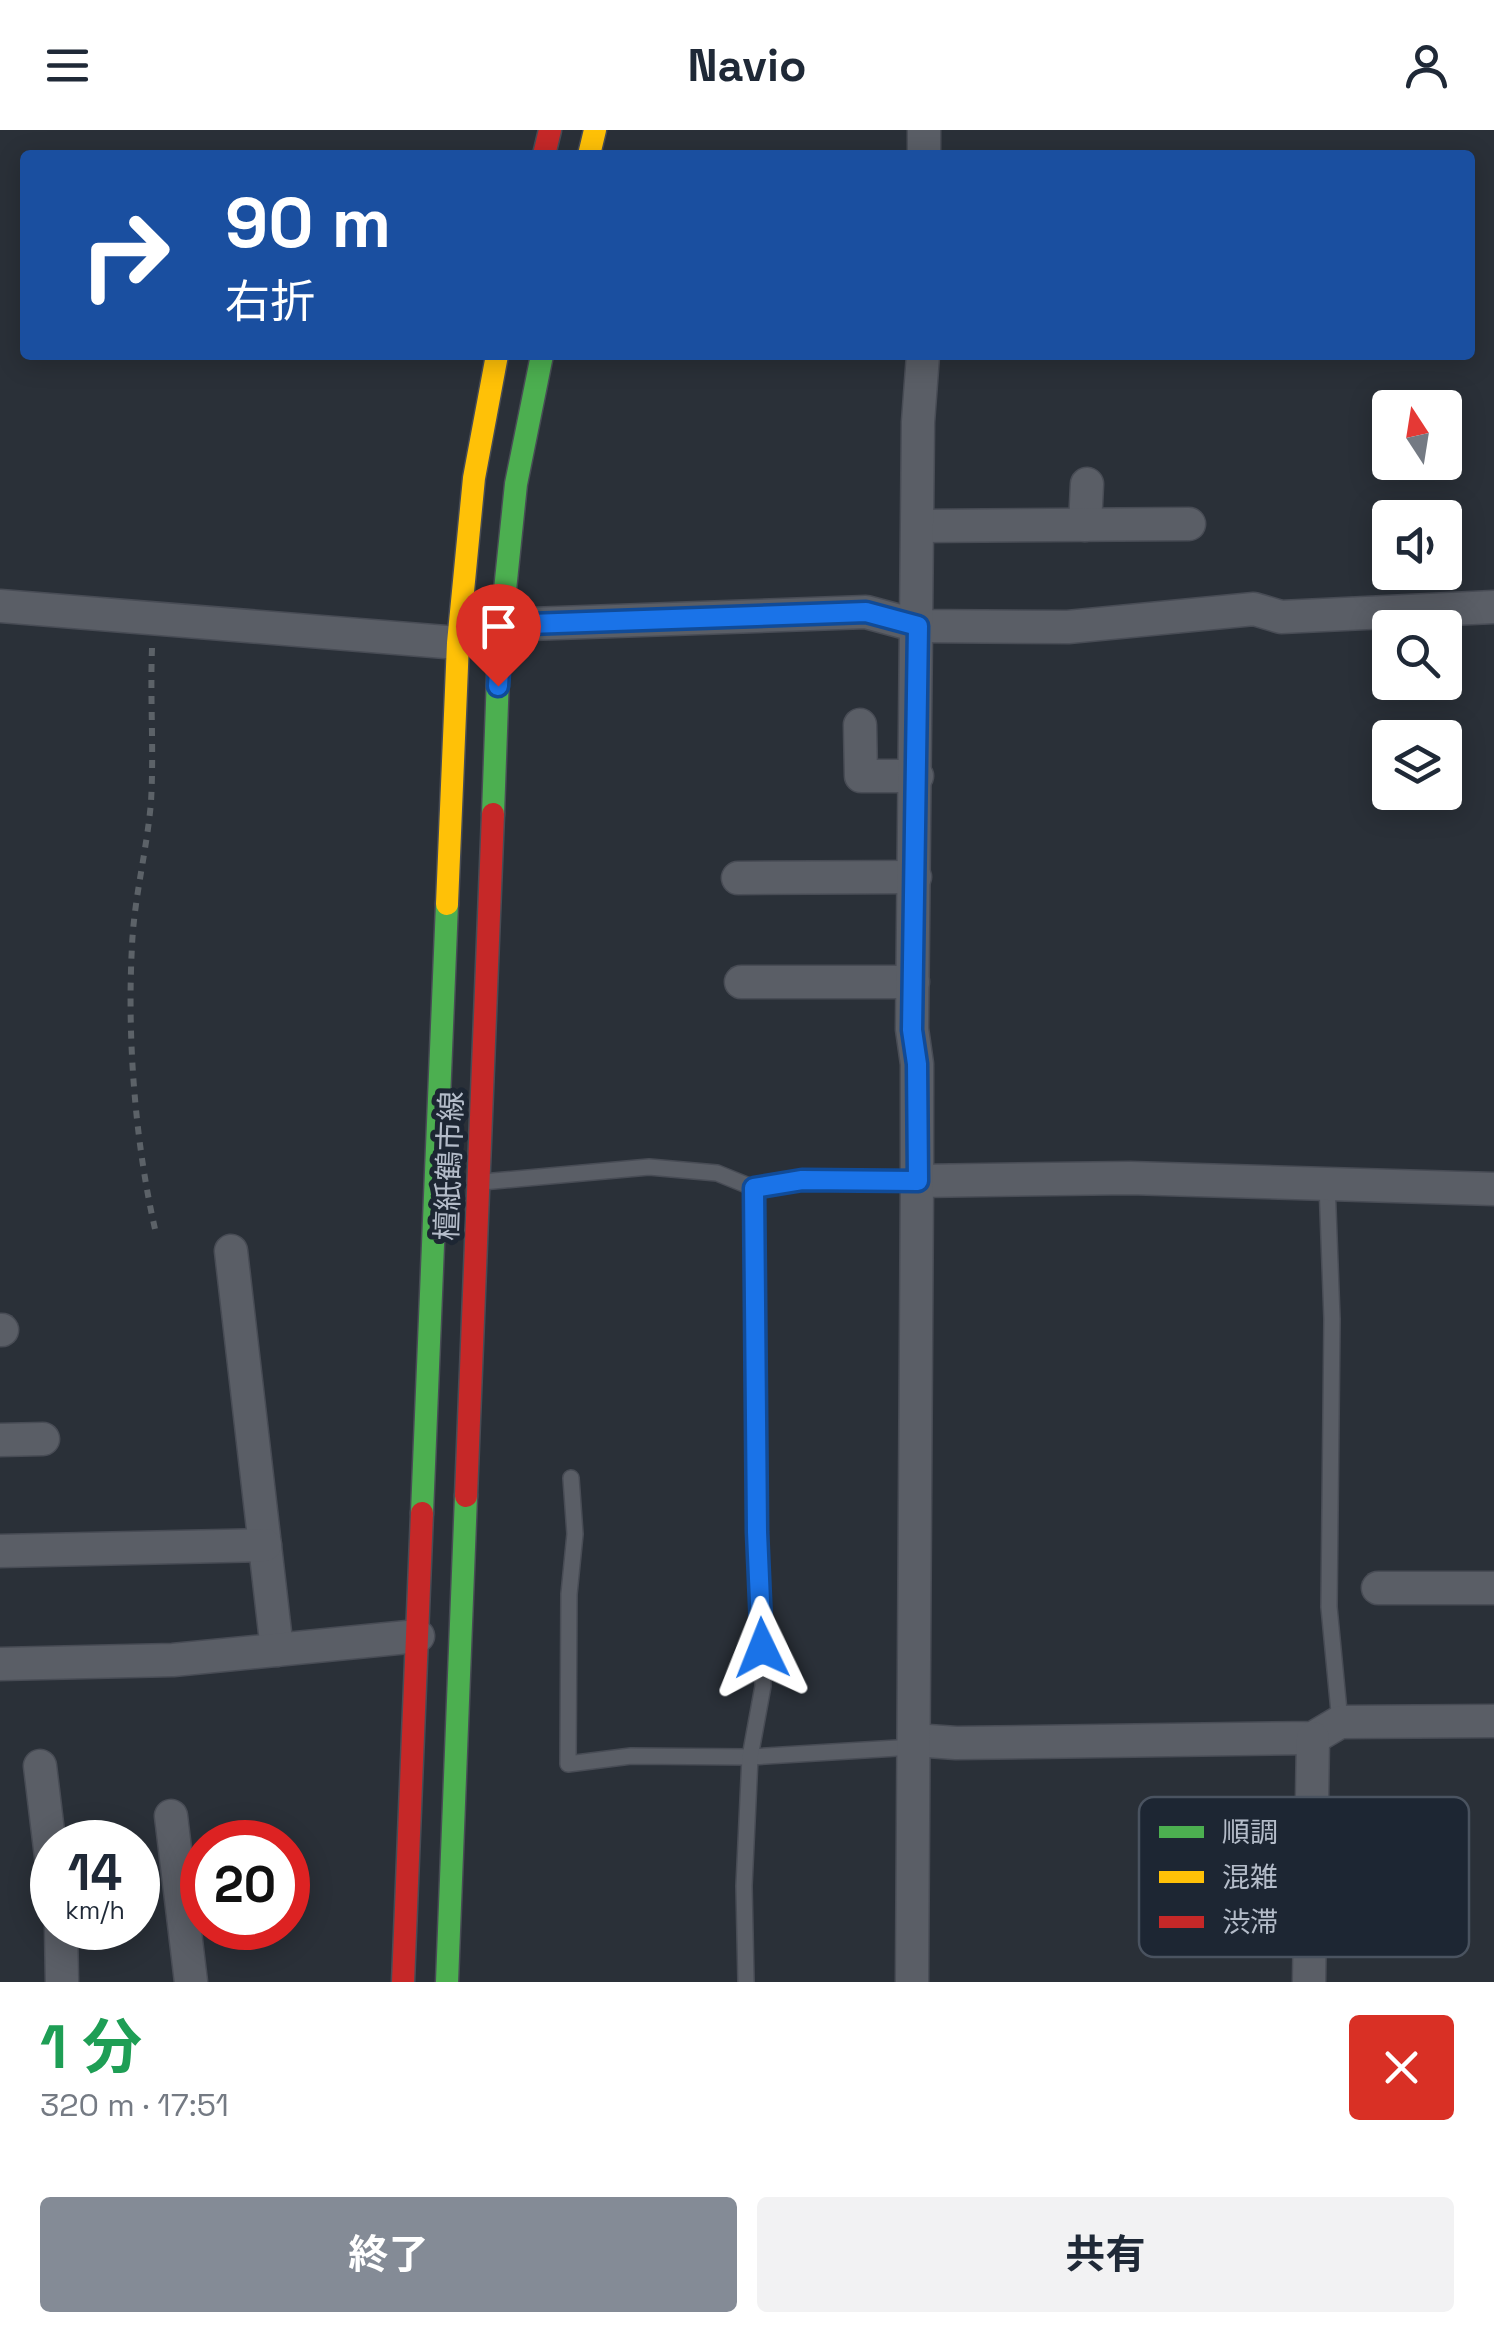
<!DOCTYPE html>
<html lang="ja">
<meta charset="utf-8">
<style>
body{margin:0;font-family:"Space Grotesk","Noto Sans JP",sans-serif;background:#f2f2f3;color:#1f2937;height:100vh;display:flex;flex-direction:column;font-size:38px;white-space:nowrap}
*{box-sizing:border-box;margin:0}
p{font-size:32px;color:#747a83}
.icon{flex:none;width:55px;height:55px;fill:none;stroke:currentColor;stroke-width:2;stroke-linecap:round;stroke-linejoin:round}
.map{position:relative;height:1852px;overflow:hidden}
.sheet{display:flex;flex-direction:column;background:#fff;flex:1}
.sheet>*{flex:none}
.banner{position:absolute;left:20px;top:20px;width:1455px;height:210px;border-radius:10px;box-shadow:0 5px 25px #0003;background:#1a4fa0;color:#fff;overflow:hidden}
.needle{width:65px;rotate:348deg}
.tools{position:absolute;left:1372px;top:260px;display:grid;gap:20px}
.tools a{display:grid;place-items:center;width:90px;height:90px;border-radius:10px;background:#fff;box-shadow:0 5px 25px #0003;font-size:50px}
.speed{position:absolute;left:30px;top:1690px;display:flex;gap:20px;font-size:50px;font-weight:700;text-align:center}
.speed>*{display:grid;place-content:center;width:130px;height:130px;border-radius:50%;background:#fff;box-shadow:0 5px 25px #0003;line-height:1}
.speed small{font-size:25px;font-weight:400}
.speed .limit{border:15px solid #d22;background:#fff;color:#111}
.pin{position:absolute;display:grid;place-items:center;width:85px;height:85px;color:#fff;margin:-102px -42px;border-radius:50% 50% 50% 0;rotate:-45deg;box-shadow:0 0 10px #0007}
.pin .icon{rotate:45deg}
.me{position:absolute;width:110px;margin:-55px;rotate:358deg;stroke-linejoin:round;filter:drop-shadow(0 0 8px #0008)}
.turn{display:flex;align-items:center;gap:35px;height:210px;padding:0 40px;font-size:45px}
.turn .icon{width:130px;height:130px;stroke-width:2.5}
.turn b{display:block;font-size:70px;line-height:85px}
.round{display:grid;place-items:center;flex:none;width:105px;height:105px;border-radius:10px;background:#f2f2f3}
.head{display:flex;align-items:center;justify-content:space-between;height:170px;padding:0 40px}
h1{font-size:60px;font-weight:700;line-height:75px;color:#1e9e55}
.primary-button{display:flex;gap:20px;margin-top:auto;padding:20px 40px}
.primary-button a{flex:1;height:115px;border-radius:10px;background:#848b96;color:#fff;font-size:40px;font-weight:700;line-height:115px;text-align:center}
.primary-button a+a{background:#f2f2f3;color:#1f2937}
header{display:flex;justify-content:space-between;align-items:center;height:130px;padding:0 40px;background:#fff;font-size:45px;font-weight:700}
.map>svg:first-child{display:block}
</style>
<header><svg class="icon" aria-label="menu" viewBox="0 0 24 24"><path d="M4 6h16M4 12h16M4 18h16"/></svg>Navio<svg class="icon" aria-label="person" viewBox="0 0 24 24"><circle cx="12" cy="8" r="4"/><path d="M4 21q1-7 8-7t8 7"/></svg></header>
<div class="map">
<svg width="1494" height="1852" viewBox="0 0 1494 1852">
<rect width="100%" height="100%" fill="#2a3038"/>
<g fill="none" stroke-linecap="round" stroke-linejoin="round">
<defs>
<g id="lane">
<path d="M482,1052L649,1037L717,1043L754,1058L802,1051H917"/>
<path d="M1327,1053L1332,1189L1329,1477L1340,1592"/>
<path d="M571,1348L575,1404L569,1464L568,1634L631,1626L750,1627L914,1617"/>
<path d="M746,1852L744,1756L750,1627L763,1556L757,1402L754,1058"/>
</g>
<g id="street">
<path d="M924,25V0"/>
<path d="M1085,395L1087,354"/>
<path d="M918,396L1189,394"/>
<path d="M0,476L458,513"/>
<path d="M502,495L866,482L918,496L1068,497L1254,479L1281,487L1494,477"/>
<path d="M860,595L861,646H917"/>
<path d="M738,748L915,747"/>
<path d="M741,852H913"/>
<path d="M917,1051L1130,1048L1494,1059"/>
<path d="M231,1121L277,1520"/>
<path d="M0,1200H2"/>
<path d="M0,1310L43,1309"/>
<path d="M0,1421L265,1415"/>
<path d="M1378,1458H1494"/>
<path d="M0,1534L173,1530L418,1506"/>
<path d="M914,1610L956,1613L1313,1608L1340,1592L1494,1591"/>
<path d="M40,1636L52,1735"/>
<path d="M171,1686L191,1852"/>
<path d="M61,1798L62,1852"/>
<path d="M912,1852L917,1051V934L912,899L918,292L923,225"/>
<path d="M1309,1852L1313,1608"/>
</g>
<g id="fast">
<path d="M493,684L499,518L516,354L542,225"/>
<path d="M422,1383L447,774"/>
<path d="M447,1852L466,1366"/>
</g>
<g id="slow">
<path d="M589,25L595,0"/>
<path d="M447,774L458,513L474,348L497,225"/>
</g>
<g id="jam">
<path d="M544,25L550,0"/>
<path d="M466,1366L493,684"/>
<path d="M403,1852L422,1383"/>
</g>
</defs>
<use href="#lane" stroke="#484c55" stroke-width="18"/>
<use href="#street" stroke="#484c55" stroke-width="35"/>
<use href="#fast" stroke="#484c55" stroke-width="25"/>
<use href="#slow" stroke="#484c55" stroke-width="25"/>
<use href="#jam" stroke="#484c55" stroke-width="25"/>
<path stroke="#5c6268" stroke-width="6" stroke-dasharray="8 8" stroke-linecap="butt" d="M152,518C150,569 154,620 151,672C147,720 134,768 132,816C127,907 135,1011 155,1099"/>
<use href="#lane" stroke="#5a5e66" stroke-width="15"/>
<use href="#street" stroke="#5a5e66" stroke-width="32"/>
<use href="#fast" stroke="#4caf50" stroke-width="22"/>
<use href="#slow" stroke="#ffc107" stroke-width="22"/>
<use href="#jam" stroke="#c62828" stroke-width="22"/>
</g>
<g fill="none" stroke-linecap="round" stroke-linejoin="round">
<defs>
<path id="route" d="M498,556L502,495L866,482L918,496L912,900L917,934L918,1051L802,1050L754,1058L757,1402L762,1518"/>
</defs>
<use href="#route" stroke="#114b97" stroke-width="25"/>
<use href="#route" stroke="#1a73e8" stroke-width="18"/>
</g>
<g text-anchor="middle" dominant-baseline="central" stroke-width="10" stroke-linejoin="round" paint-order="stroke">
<g font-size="30" fill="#b4bcc9" stroke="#1d2633">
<text transform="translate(449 1036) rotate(-88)">檀紙鶴市線</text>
</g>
</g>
<rect x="1139" y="1667" width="330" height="160" rx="15" fill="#1d2633" stroke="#4a5360" stroke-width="2.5"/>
<rect x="1159" y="1696" width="45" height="12" fill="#4caf50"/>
<rect x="1159" y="1741" width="45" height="12" fill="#ffc107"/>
<rect x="1159" y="1786" width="45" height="12" fill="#c62828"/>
<g font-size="28" fill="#b4bcc9">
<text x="1222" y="1712">順調</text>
<text x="1222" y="1757">混雑</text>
<text x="1222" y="1802">渋滞</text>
</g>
</svg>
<div class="tools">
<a><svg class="needle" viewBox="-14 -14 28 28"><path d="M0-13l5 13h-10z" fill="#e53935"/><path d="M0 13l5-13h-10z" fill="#747a83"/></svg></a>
<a><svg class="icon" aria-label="sound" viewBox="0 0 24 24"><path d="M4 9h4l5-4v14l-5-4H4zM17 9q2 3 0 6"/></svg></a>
<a><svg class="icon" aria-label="search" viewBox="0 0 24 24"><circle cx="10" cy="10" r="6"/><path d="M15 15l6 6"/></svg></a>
<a><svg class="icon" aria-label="layers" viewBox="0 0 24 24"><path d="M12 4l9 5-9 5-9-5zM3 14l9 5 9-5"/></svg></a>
</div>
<div class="speed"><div>14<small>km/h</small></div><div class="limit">20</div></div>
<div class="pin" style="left:498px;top:556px;background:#d93025"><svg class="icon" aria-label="arrive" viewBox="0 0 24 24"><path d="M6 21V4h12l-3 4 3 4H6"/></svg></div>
<svg class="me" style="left:762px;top:1518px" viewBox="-20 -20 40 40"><path d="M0-17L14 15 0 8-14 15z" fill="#1a73e8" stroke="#fff" stroke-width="4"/></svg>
<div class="banner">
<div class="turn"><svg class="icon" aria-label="right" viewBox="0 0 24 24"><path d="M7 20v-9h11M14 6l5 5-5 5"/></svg><div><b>90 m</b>右折</div></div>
</div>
</div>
<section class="sheet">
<div class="head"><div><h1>1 分</h1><p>320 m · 17:51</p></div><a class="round" style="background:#d93025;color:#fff"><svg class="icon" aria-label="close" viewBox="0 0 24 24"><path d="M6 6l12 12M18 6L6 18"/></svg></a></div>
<div class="primary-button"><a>終了</a><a>共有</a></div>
</section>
